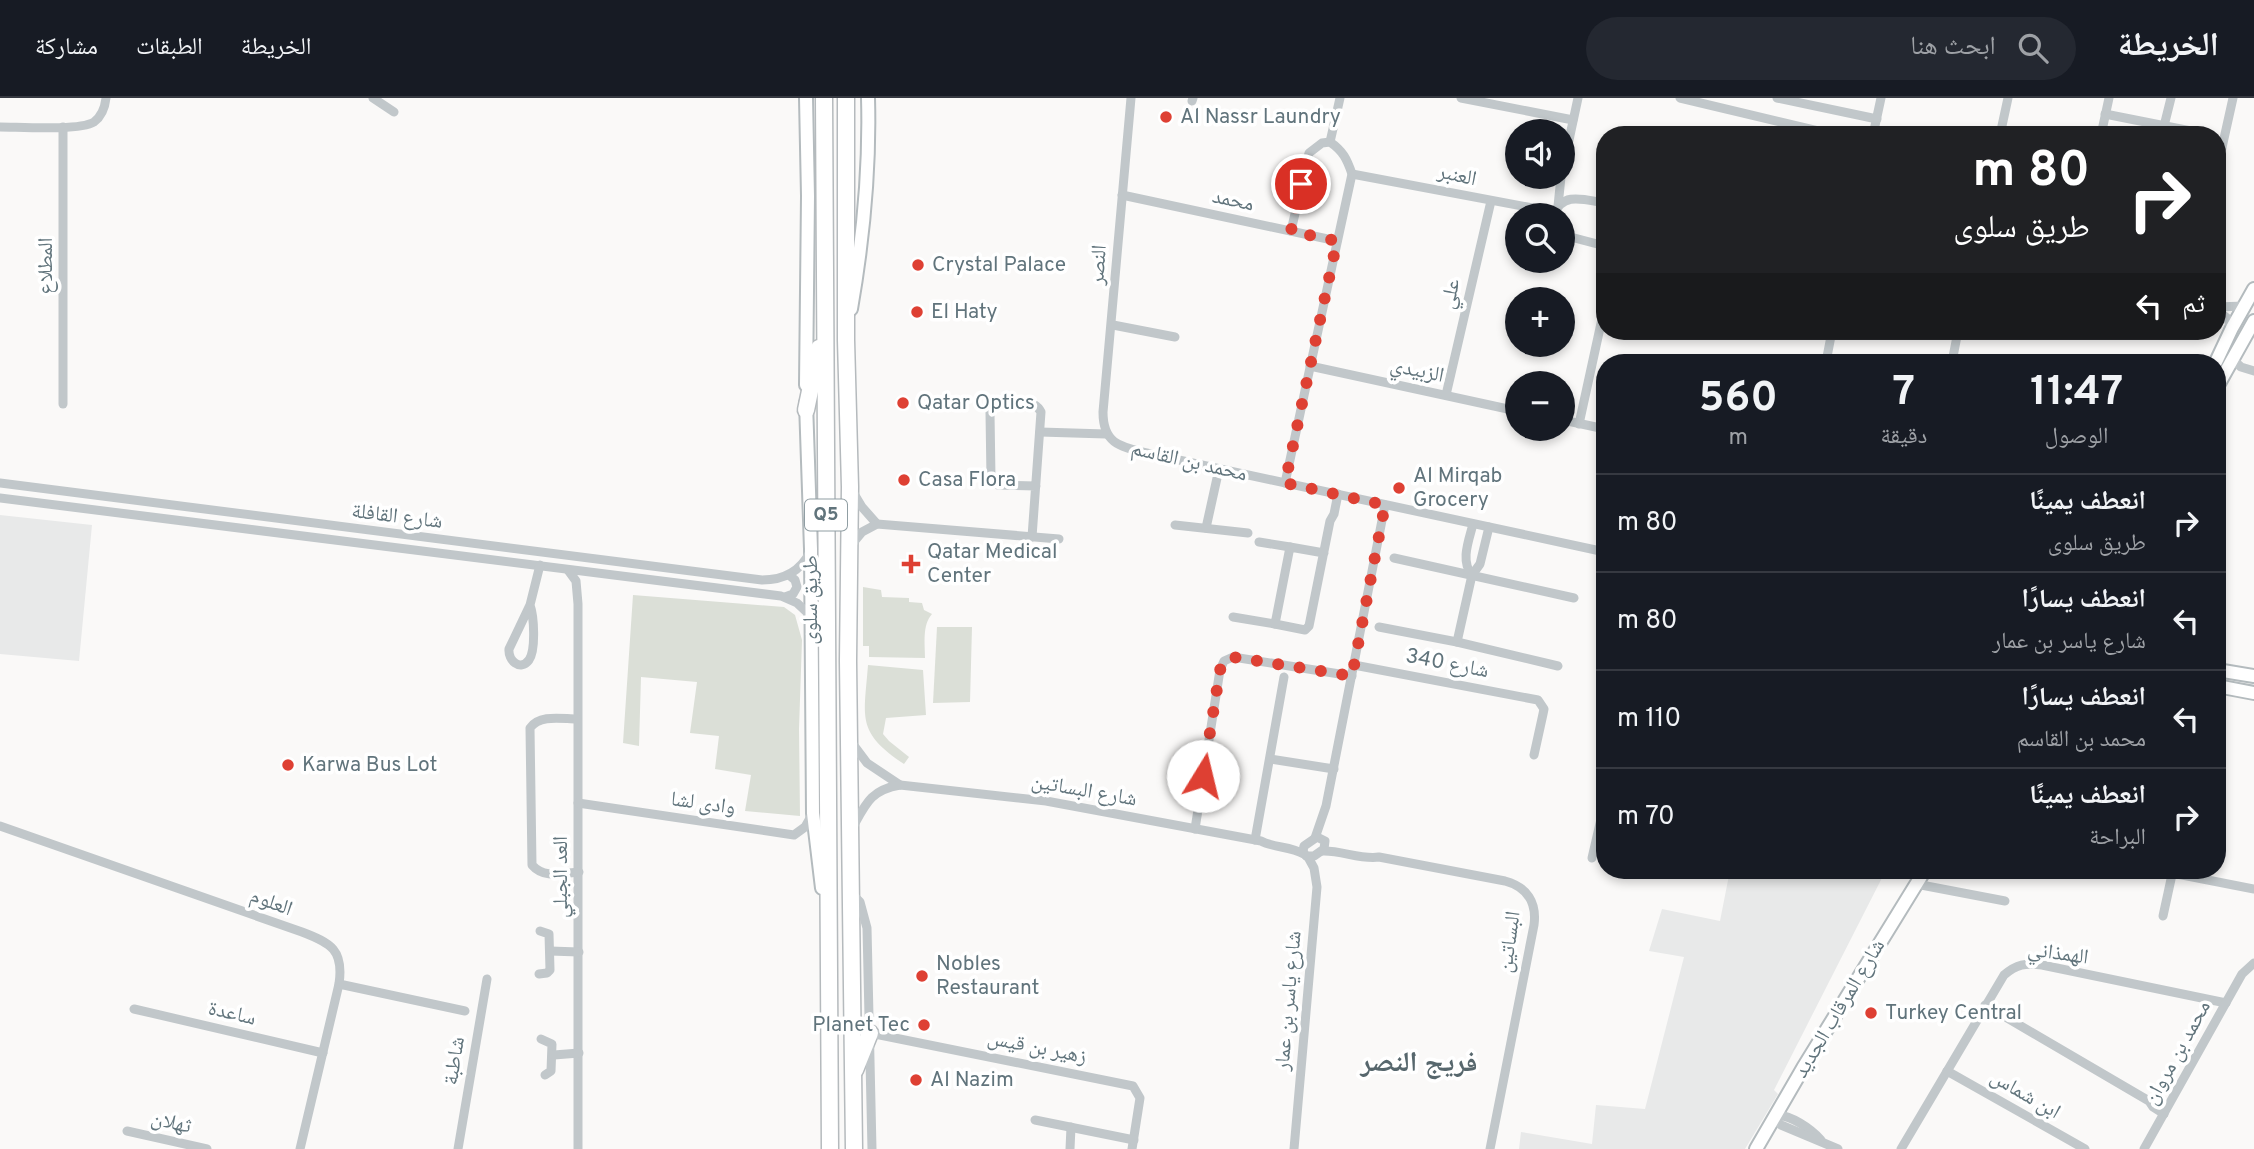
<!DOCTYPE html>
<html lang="ar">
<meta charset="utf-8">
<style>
body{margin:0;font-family:Overpass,"Noto Naskh Arabic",sans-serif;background:#242831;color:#f1f3f6;direction:rtl;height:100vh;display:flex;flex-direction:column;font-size:26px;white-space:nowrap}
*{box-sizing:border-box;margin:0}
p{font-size:23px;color:#9ea1a6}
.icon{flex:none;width:38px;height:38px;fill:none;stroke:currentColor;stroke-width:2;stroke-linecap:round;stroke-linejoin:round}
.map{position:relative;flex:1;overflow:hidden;direction:ltr}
.panel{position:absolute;left:1596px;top:256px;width:630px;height:525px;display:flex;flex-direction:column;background:#171b24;border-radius:28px;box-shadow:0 4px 10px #0003;direction:rtl}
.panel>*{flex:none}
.top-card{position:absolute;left:1596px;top:28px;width:630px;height:214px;border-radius:28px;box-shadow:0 4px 10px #0003;direction:rtl;background:#202124;color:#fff;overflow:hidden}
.buttons{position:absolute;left:1505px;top:21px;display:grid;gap:14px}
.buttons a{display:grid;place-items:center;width:70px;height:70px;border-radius:50%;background:#171b24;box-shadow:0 4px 10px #0003;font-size:35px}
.pin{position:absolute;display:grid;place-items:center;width:60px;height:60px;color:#fff;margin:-30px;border:4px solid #fff;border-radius:50%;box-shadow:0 2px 7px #0007}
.me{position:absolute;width:77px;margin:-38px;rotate:9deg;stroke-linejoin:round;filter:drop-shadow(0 0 5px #0008)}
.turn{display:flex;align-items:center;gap:24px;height:147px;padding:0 21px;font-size:32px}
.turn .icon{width:91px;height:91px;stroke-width:2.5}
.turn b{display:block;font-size:49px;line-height:60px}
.then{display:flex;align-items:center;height:66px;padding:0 21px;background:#0003;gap:14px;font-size:26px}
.eta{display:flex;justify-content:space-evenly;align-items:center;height:119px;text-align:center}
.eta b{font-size:42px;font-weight:700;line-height:49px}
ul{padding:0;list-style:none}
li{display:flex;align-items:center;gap:21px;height:98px;padding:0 21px;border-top:2px solid #363941}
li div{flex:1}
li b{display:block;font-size:26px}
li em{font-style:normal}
header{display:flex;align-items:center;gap:42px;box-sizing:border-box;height:98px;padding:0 35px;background:#171b24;border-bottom:2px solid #363941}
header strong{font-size:33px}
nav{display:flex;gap:38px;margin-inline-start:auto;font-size:24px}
.search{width:490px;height:63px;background:#242831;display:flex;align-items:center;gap:18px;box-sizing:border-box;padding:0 24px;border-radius:38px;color:#9ea1a6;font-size:26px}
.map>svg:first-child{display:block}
</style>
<header>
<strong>الخريطة</strong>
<div class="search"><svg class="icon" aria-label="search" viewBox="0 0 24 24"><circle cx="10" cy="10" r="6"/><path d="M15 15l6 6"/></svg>ابحث هنا</div>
<nav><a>الخريطة</a><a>الطبقات</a><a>مشاركة</a></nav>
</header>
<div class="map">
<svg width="2254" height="1051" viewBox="0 0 2254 1051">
<rect width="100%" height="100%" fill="#faf9f8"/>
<g fill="#e8e9e9">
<path d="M0,417L92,427L79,563L0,556Z"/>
<path d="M1730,772H1886L1774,992L1778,996L1745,1051H1519L1521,1034L1592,1046L1596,1007L1645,1011L1684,859L1649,853L1662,811L1720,823Z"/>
</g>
<g fill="#dbdfd7">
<path d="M863,489L881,492L882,499L909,500V504L922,505L924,512L932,516C922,527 925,546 925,560L869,559V548H863Z"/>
<path d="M633,497L784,509L795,517L802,542L799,631L800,718L745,713L751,677L715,671L719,638L690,635L697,584L641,579L639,648L623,645Z"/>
<path d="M937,529H972L970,604L933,605Z"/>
<path d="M868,567L923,572L926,617L886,620L883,636L889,643L909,659L904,666C856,634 864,620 868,567Z"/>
</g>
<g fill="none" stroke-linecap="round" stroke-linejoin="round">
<defs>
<g id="secondary">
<path d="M806,0L808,98L806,287"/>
<path d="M851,211C863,142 870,70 868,0"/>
<path d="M2216,264L2232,230L2254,191"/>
<path d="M2217,289L2254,223"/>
<path d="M806,305L811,451L813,715L822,790"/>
<path d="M2217,572L2254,578"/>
<path d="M2217,588L2254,595"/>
<path d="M1756,1051L1803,970L1925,772"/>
</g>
<g id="highway">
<path d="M824,0L830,1051"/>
<path d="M846,0V242L850,389L848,563L854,1051"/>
<path d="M806,312L819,250"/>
<path d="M855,972L870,935"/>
</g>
</defs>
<use href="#secondary" stroke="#b4bbbe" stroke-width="16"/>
<use href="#highway" stroke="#b5babd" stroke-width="19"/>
<g stroke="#c1c7ca" stroke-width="9">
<path d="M373,0L394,14"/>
<path d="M1131,0L1103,314C1103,348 1123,349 1151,356L1605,454"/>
<path d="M1461,0L1573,22"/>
<path d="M1680,0L1835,37"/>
<path d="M1777,0L1877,21"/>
<path d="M1192,3L1193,0"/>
<path d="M2105,16L2211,37"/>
<path d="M2164,28L2171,0"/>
<path d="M0,29C20,29 79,33 94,24C102,18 105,9 106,0"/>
<path d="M1873,37L1881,0"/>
<path d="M2000,37L2008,0"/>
<path d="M2101,37L2109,0"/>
<path d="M1330,44L1340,0"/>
<path d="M1563,70L1578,0"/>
<path d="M2217,72L2233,0"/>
<path d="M1352,76L1554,114"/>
<path d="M1122,97L1337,143"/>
<path d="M1558,108L1561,79"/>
<path d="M1554,117C1562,93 1585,102 1605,105"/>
<path d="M1563,137L1605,148"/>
<path d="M2217,209L2244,208"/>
<path d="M2217,212L2227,220L2232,230"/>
<path d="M1113,227L1175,239"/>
<path d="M2233,262L2241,269L2254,273"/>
<path d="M1826,264L1832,233"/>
<path d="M1952,264L1958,233"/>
<path d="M1310,268L1517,313"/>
<path d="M1446,297L1491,103"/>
<path d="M63,306V29"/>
<path d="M1563,322L1605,331"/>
<path d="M1579,326L1605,207"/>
<path d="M1040,334L1106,336"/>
<path d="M0,385L762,482C783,482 800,474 810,454"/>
<path d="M1285,385L1352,76C1347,61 1343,53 1330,44L1322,45L1309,55L1291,133"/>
<path d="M853,394L862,409L877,426"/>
<path d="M0,400L781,498L797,505L812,519"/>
<path d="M1175,427L1248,435"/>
<path d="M1206,430L1219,371"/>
<path d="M1032,439L1041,314C1034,299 1010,303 996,306L990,315L991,380L998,387L1036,388"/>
<path d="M1259,444L1290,449"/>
<path d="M852,446L862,434L877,426L1059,441"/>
<path d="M1324,455L1290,449L1275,526L1305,532L1309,528L1330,423L1334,416L1338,396"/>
<path d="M1394,460L1574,500"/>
<path d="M568,472L576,483L578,506V1051"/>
<path d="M1472,477C1460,463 1469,442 1473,426"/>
<path d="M785,499L793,496L797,489L795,482L789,477"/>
<path d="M530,507C534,518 536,552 529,562C520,574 508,562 509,551L530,507L540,467"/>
<path d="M1233,519L1275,526"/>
<path d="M1379,529L1457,544L1558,568"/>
<path d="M1457,544L1472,477L1480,466L1489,429"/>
<path d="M1354,567L1538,602L1544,611L1543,616L1534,657"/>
<path d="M577,621C562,621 540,616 530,630L532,767C544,781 562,775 579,774"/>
<path d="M852,645L867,665L900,687"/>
<path d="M1270,661L1334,671"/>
<path d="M578,705L794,737L805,729L813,715"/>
<path d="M0,728L302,834C331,845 344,852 339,886L300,1051"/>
<path d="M853,729C866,705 871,692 900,687L1046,703L1261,743C1274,750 1290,748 1304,756"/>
<path d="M1195,731L1220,572L1224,563L1233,559L1352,578"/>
<path d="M1317,739L1325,743L1324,751L1314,758H1306L1303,753L1304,748Z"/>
<path d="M1315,740L1326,708L1385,407"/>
<path d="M1255,742L1284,579"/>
<path d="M1322,753C1341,752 1361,762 1379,759L1505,783C1527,789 1537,804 1534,827L1490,1051"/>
<path d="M1592,760L1605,704"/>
<path d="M2172,775L2254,791"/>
<path d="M1916,786L2005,803"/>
<path d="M851,795L860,804L867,830L872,1051"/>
<path d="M2163,818L2173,772"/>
<path d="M550,853L579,854"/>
<path d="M539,876L547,875L550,872L549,836L540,833"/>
<path d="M339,886L465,913"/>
<path d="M1985,907L2149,1003L2153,1009L2164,1016"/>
<path d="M134,911L323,955"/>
<path d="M870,935L1133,988L1140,1000L1132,1051"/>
<path d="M541,941L552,946L551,973L545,977"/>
<path d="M554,957L579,955"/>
<path d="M1947,973L2085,1051"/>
<path d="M1775,1017C1791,1017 1810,1030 1821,1042"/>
<path d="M1774,1020L1781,1027L1838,1051"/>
<path d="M1035,1022L1134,1042"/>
<path d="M127,1033L207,1051"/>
<path d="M458,1051L487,881"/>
<path d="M1070,1051L1071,1029"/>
<path d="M1294,1051L1317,789L1314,770L1308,759"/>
<path d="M1901,1051L2004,877C2017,866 2025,865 2042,867L2226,905"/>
<path d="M2144,1051L2242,876L2254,865"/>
</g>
<use href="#secondary" stroke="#fff" stroke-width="12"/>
<use href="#highway" stroke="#fff" stroke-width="16"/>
</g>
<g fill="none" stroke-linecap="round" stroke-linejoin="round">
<path stroke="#de4033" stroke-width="12" stroke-dasharray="0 21.6" d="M1203,678L1220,572L1224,563L1233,559L1352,578L1385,407L1285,385L1337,143L1291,133L1301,86"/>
</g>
<g fill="#de4033" stroke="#fff" stroke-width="2.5">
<circle cx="1166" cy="19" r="7"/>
<circle cx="918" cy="167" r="7"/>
<circle cx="917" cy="214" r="7"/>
<circle cx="903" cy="305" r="7"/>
<circle cx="904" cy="382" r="7"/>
<circle cx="1399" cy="390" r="7"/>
<path d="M907.5 455.5h7v7h7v7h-7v7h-7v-7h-7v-7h7z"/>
<circle cx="288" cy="667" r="7"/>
<circle cx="922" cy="878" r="7"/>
<circle cx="1871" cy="915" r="7"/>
<circle cx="924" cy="927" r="7"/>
<circle cx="916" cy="982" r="7"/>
</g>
<g text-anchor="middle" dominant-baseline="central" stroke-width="7" stroke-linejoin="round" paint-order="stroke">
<rect fill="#fff" stroke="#909ea3" stroke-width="2" x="805" y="401.5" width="42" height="31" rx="5"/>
<g font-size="19" font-weight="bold" fill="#61747c">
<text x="826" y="417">Q5</text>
</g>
<g font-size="21" fill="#61747c" stroke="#fff" text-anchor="start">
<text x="1180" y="19">Al Nassr Laundry</text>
<text x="932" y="167">Crystal Palace</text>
<text x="931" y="214">El Haty</text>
<text x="917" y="305">Qatar Optics</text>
<text x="1413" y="378">Al Mirqab<tspan x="1413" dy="24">Grocery</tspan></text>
<text x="918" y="382">Casa Flora</text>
<text x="927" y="454">Qatar Medical<tspan x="927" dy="24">Center</tspan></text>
<text x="302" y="667">Karwa Bus Lot</text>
<text x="936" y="866">Nobles<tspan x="936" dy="24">Restaurant</tspan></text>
<text x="1885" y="915">Turkey Central</text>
<text x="910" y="927" text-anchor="end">Planet Tec</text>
<text x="930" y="982">Al Nazim</text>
</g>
<g font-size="21" fill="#61747c" stroke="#fff">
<text transform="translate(1457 78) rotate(12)">العنبر</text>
<text transform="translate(1233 103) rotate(12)">محمد</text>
<text transform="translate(1099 167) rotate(-86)">النصر</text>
<text transform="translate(46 168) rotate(-90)">المطلاع</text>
<text transform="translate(1451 196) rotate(-77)">علي</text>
<text transform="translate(1417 273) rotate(12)">الزبيدي</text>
<text transform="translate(1189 364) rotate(13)">محمد بن القاسم</text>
<text transform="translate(397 419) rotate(7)">شارع القافلة</text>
<text transform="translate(811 502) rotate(-90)">طريق سلوى</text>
<text transform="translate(1447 566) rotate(11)">شارع 340</text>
<text transform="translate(1084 693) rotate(10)">شارع البساتين</text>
<text transform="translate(703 706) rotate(8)">وادى لشا</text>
<text transform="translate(561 779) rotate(-90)">العد الجبلي</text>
<text transform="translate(271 805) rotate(20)">العلوم</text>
<text transform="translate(1510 844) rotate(-82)">البساتين</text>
<text transform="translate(2058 856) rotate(8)">الهمذاني</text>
<text transform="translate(1289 903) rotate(-85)">شارع ياسر بن عمار</text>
<text transform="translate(1840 911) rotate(-59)">شارع المرقاب الجديد</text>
<text transform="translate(232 916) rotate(13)">ساعدة</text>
<text transform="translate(1037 950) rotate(11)">زهير بن قيس</text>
<text transform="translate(2178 955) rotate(-61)">محمد بن مروان</text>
<text transform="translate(455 963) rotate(-81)">شاطبة</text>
<text transform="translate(2025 997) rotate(30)">ابن شماس</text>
<text transform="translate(171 1025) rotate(13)">ثهلان</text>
</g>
<g font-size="28" font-weight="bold" fill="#57676d" stroke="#fff">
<text x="1419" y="966">فريج النصر</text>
</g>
</g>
</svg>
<div class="buttons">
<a><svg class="icon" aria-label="sound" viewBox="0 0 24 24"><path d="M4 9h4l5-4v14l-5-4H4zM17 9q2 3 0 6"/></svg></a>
<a><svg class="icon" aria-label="search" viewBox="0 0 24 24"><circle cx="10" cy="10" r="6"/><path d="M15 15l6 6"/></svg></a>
<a>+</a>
<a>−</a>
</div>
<div class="pin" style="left:1301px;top:86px;background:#d93025"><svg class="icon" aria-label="arrive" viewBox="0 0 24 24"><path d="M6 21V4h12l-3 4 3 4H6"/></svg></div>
<svg class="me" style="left:1203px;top:678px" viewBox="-20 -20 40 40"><circle r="19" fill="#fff"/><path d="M0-13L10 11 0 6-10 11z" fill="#de4033"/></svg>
<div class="top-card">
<div class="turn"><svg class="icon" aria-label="right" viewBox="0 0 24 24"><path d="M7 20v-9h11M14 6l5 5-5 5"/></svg><div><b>80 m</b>طريق سلوى</div></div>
<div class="then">ثم<svg class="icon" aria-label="left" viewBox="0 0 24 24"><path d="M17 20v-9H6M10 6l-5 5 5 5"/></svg></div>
</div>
<section class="panel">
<div class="eta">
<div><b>11:47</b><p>الوصول</p></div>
<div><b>7</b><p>دقيقة</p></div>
<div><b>560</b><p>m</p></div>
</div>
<ul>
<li><svg class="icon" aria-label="right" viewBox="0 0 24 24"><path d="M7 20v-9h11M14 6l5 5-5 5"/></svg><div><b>انعطف يمينًا</b><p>طريق سلوى</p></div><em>80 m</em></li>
<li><svg class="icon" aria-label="left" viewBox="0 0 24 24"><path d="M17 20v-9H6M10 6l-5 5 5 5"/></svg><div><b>انعطف يسارًا</b><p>شارع ياسر بن عمار</p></div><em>80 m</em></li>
<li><svg class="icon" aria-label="left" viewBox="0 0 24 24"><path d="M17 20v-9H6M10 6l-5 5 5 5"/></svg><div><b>انعطف يسارًا</b><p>محمد بن القاسم</p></div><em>110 m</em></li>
<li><svg class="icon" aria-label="right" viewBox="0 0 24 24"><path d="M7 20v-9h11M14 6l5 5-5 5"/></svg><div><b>انعطف يمينًا</b><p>البراحة</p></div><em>70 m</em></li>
</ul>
</section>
</div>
